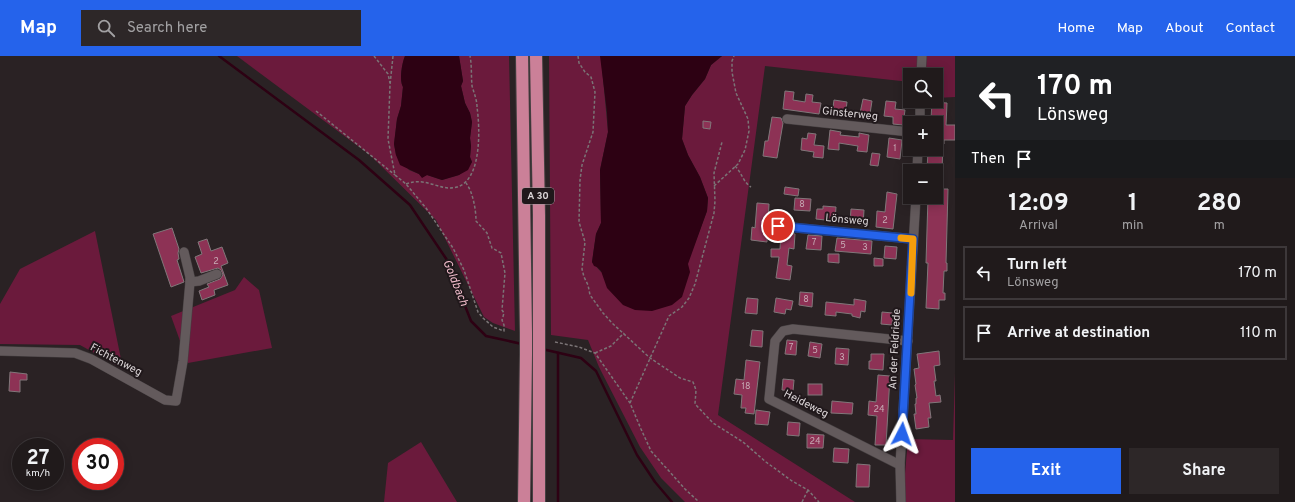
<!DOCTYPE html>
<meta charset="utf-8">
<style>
body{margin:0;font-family:Overpass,sans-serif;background:#2d2728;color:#f1f3f6;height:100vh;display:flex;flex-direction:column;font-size:15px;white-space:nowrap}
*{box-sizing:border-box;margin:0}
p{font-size:13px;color:#a2a1a3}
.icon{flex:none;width:22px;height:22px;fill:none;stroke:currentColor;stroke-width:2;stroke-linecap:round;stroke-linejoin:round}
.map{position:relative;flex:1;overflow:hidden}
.sheet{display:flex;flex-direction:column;background:#201a1b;width:340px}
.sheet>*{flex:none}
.banner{background:#202124;color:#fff;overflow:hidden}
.tools{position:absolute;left:903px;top:12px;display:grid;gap:8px}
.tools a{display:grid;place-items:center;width:40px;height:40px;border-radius:0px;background:#201a1b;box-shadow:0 2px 10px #0003,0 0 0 1px #3d383a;font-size:20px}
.speed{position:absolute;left:12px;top:382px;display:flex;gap:8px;font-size:20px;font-weight:700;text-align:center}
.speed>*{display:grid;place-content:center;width:52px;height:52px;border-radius:50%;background:#201a1b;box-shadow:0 2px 10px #0003,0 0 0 1px #3d383a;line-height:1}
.speed small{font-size:10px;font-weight:400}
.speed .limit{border:6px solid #d22;background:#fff;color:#111}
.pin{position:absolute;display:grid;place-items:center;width:34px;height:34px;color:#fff;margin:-17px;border:2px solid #fff;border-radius:50%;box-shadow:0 1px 4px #0007}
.me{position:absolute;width:44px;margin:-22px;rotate:4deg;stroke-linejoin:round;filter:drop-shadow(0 0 3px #0008)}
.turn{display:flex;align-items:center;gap:14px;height:84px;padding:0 16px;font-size:18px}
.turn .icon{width:52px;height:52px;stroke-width:2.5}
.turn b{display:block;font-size:28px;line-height:34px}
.then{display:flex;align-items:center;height:38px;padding:0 16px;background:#0003;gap:8px;font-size:15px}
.eta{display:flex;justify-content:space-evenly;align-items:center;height:68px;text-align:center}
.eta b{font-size:24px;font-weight:700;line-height:28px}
.cta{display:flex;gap:8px;margin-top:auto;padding:8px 16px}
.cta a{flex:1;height:46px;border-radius:0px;background:#2563eb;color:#fff;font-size:16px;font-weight:700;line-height:46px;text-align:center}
.cta a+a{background:#2d2728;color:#f1f3f6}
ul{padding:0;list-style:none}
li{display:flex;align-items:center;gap:12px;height:54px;margin:0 8px 6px;padding:0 8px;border:2px solid #3d383a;border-radius:0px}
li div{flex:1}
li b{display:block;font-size:15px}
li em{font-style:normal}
header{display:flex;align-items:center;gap:24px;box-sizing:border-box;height:56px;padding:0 20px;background:#2563eb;color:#fff}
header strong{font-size:19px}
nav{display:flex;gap:22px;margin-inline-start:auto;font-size:14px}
.search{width:280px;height:36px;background:#2d2728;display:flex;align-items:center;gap:10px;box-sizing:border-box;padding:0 14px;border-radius:0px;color:#a2a1a3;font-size:15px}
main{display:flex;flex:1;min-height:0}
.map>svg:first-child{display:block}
</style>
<header>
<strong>Map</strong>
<div class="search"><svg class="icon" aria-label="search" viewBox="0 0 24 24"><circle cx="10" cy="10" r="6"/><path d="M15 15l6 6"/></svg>Search here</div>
<nav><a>Home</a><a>Map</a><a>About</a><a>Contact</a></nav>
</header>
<main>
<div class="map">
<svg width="955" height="446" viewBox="0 0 955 446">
<rect width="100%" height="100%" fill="#2a2224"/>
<g fill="#6b1a3c">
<path d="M237,0H405C402,7 399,24 403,31L401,50L397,63L394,88L396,99L409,114L419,118L422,121L427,119L442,124L459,119L472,106L470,101L471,90L470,82L472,66L470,57L465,47L461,30L463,25L459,0H509L515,275L493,267L484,261L436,164L370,99Z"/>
<path d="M549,0H600L601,1L608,76L600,114L601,167L596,178L592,206L601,216L687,208L707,155L708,142L700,121L688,99L682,83L685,50L692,39L705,23L711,9L722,0H955V41L936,42V19H910V26L765,10L718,359L855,446H685L661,422L640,391L599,311L588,284L551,279Z"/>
<path d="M95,175L123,313L80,289L0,288V248L20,213Z"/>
<path d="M244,221L259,234L272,292L188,307L171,260L235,234Z"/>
<path d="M955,317V446H904V429L908,383L953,384Z"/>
<path d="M421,386L457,446H384L388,407Z"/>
</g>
<g fill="#2d0113">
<path d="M405,0H459L463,25L461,30L465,47L470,57L472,66L470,82L471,90L470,101L472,106L468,114L459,119L442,124L427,119L422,122L419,118L400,109L396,99L394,88L397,63L401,50L403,31C399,24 402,7 405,0Z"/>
<path d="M600,0H722L711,9L705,23L692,39L685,50L682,83L688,99L700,121L708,142L707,155L688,208L690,216L682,241L672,249L652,255L635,254L623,249L607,232L601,215L597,211L594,210L592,206L596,178L601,167L600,114L608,76L607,56Z"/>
</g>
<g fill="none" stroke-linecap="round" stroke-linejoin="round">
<g stroke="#2d0113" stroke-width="2.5">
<path d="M219,0L359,104L410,149L447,204L471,265L486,280L522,288"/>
<path d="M542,293L581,302L596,315L637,399L655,426L672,446"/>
<path d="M558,446V297"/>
</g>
</g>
<g fill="#8d3255" stroke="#81777a">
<path d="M785,35L794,36L793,44L805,46L806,38L813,39L812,46L821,47L819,58L783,53Z"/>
<path d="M863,43L872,45L869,64L859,62Z"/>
<path d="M834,44L847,46L846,54H842V60L832,59Z"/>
<path d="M886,45L896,46L895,53L905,54L903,69L893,68V61L884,60Z"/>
<path d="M932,46L947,47L946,69H955V84H944V88H943L942,114L927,113L928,96L936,97V63H931Z"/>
<path d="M772,61L781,62L783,67L777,102L763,100L765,85H768Z"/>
<path d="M703,65L711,66L710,73L703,72Z"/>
<path d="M830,74L841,76L840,79L859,81V77L869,79L867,96L857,95L858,90L839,87V94L828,93Z"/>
<path d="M808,77L816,78L814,89L824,90L823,102L813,101L814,96L801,94L802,82L807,83Z"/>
<path d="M889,82L902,84L900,103L887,101Z"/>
<path d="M872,97L880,98L878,110L870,109Z"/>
<path d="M785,131L799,133L798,140L784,138Z"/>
<path d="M936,133H948L946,207H947V215H944L943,237H945V244H939V253L926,252L928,207H926L928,141H936Z"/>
<path d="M887,136L897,138L893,173L876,171L877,155L885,156Z"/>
<path d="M795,142L811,143L810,155L794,154Z"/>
<path d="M757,147L769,148L767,186L751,184L752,171L755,172Z"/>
<path d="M823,150L836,151L835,165L816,163L817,153H823Z"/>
<path d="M851,153L864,154L863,169L850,167Z"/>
<path d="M172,172L179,193L178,197L179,203L177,204L184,226L171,231L153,178Z"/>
<path d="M781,176L795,178L794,193L789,192L787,209L792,210L790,224L776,222L779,201H771V193H780Z"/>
<path d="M808,179L822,180L821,194L806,193Z"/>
<path d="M837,182L872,185L871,198L835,195Z"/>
<path d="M207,183L211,195L222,191L228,207L221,210L228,229L214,234L215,239L202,244L199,235L209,231L207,228L220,223L223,219L221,214L218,212L201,217L195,201L202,198L198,186Z"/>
<path d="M885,190L897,191L896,203L884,202Z"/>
<path d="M828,198H839V207L828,206Z"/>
<path d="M874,202L883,203V210H874Z"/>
<path d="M800,236L813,237L812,251L799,249Z"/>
<path d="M747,242L758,243L757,258L745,257Z"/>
<path d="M776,242L793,245L791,254L786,253L785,258L774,256Z"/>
<path d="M854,243L866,245L865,256L861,255L860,262L852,260V258L836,256V260L825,259L826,246L854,249Z"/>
<path d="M882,256L893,257L892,269L881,268Z"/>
<path d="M752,274L763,275L762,291L750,290Z"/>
<path d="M787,284L797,285L796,299L785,298Z"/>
<path d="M810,286L822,288L820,302L808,300Z"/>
<path d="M836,292L849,293L848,309L835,308Z"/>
<path d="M939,295L940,309L934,310L936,325H934L936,340L940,339L941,346L929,347L931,362H928L929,371L916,373L914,358H916L915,348H916V342H917L915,329L916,328L914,313L919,312L917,298Z"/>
<path d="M871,298H884L883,314L869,313V305H871Z"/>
<path d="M746,304L760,306L754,358L745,357L746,352H741L742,339L734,338L736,323L744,324Z"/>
<path d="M10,316L27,318V324H20V336L9,335Z"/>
<path d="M878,319L890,320L886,389H875L877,360L868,359L869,345L876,346Z"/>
<path d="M783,323L794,324L793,335L782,334Z"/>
<rect x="808" y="328" width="14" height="11"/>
<path d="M832,345L853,347L852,358L831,357Z"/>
<path d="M756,354L770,356L768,369L755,368Z"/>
<path d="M788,366L800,367L799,380L787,379Z"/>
<path d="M807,378L824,379L823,392H807Z"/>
<path d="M834,392L849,393L848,407L833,406Z"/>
<path d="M857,408L870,409L869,431H856Z"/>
</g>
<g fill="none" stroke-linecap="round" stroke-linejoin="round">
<defs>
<g id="minor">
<path d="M921,19L922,0"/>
<path d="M787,63L910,76"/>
<path d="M920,67V45"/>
<path d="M917,115L918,93"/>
<path d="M778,170L913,183"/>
<path d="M190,226L199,225L217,218"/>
<path d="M0,295L75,297L91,303L165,344L176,345L183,305L190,226V221L184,196"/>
<path d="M900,409L769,343L775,285L783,275L793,273L908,285"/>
<path d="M901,446L900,409L916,141"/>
</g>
<g id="highway">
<path d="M522,0L526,277"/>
<path d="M536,0L539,159V280"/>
<path d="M524,446L526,298"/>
<path d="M539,446V301"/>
</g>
</defs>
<use href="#minor" stroke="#464042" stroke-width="10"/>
<use href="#highway" stroke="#464042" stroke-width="14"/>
<g stroke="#7b7476" stroke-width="1.5" stroke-dasharray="3 2" stroke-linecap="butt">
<path d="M374,0L388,18L390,27"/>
<path d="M393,0L390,29L388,83L395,119L406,128L426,152L453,192L464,214L478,256L483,262L493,271L504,275V269L502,264L504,257L502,254L505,217L501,197L492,192L487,177L476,165C476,154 473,136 466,127"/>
<path d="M578,0L579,7L585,16L591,21L595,36L593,76L582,109L580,124L579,166L585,186L582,213L584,221L588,229L590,239L603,257L612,267L650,302L680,322L693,326L696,334L695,348L713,367L743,386L766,406L792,425L808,434L819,446"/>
<path d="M316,55L395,119"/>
<path d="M735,110C742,117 743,126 751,131"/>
<path d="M406,128C427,120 440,136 457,131C482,124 480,72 477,51C477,44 474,37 472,30C471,20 472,10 470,0"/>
<path d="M714,130L738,108L745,94L749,75L748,63L736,37L732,16V5L734,0"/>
<path d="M555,286L579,291L595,297L630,347L641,373L651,395L685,433L699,446"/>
<path d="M595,297L611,290L624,277"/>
<path d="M630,347L669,260L682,251L689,242L695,228L714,157L715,145L714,117L722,86"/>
<path d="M802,446L808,434"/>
</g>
<use href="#minor" stroke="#635a5c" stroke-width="9"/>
<use href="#highway" stroke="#cb8098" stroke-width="12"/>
<defs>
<g id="highway-bridge">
<path d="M526,277V298"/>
<path d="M539,301V280"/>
</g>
</defs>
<use href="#highway-bridge" stroke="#464042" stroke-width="14" stroke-linecap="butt"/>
<use href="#highway-bridge" stroke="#cb8098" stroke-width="12"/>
</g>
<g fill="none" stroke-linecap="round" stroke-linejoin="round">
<defs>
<path id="route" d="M778,170L913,183L902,378"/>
</defs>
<use href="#route" stroke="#184099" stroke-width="10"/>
<use href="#route" stroke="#2563eb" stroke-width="7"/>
<path stroke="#f59e0b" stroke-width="7" d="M901,182L913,183L911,237"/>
</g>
<g text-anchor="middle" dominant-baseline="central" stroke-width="4" stroke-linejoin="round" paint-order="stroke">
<g font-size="9" fill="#c8acb6">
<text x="895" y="92">1</text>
<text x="802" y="148">8</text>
<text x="885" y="164">2</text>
<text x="814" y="186">7</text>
<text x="843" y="189">5</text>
<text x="865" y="191">3</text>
<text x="216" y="205">2</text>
<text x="806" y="243">8</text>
<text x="791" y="291">7</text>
<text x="815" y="294">5</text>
<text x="842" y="301">3</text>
<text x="746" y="330">18</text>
<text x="879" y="353">24</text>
<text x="815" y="385">24</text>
</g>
<rect fill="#20181b" stroke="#a39c9f" stroke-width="1" x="522" y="132" width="32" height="16" rx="3"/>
<g font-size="10" font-weight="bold" fill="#dbd5d7">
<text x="538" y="140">A 30</text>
</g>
<g font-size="11" fill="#dbd5d7" stroke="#20181b">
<text transform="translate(850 58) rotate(6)">Ginsterweg</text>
<text transform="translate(847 164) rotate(5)">Lönsweg</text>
<text transform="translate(895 293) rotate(-87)">An der Feldriede</text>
<text transform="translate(116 304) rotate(28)">Fichtenweg</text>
<text transform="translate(806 348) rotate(27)">Heideweg</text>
</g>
<g font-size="12" font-style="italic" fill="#f2bdcc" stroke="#20181b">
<text transform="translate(455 227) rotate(68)">Goldbach</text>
</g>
</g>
</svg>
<div class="tools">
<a><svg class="icon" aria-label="search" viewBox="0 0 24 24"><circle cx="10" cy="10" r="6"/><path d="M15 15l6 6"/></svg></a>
<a>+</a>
<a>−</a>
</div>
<div class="speed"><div>27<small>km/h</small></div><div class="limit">30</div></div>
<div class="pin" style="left:778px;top:170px;background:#d93025"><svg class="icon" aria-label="arrive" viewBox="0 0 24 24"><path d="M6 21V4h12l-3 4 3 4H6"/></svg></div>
<svg class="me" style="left:902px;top:378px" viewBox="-20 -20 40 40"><path d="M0-17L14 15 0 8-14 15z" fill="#2563eb" stroke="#fff" stroke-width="4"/></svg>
</div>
<section class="sheet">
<div class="banner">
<div class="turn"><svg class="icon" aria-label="left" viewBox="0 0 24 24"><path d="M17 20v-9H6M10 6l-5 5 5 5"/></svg><div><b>170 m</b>Lönsweg</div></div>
<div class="then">Then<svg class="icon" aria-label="arrive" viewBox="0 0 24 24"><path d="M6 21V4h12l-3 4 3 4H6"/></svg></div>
</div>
<div class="eta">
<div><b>12:09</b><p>Arrival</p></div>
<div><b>1</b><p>min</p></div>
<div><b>280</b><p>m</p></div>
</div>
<ul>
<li><svg class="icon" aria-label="left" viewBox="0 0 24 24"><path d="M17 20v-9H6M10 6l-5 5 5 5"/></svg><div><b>Turn left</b><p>Lönsweg</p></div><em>170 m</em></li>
<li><svg class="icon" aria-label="arrive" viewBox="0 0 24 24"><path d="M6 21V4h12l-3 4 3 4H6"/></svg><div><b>Arrive at destination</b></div><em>110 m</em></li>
</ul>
<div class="cta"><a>Exit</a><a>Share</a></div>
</section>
</main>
